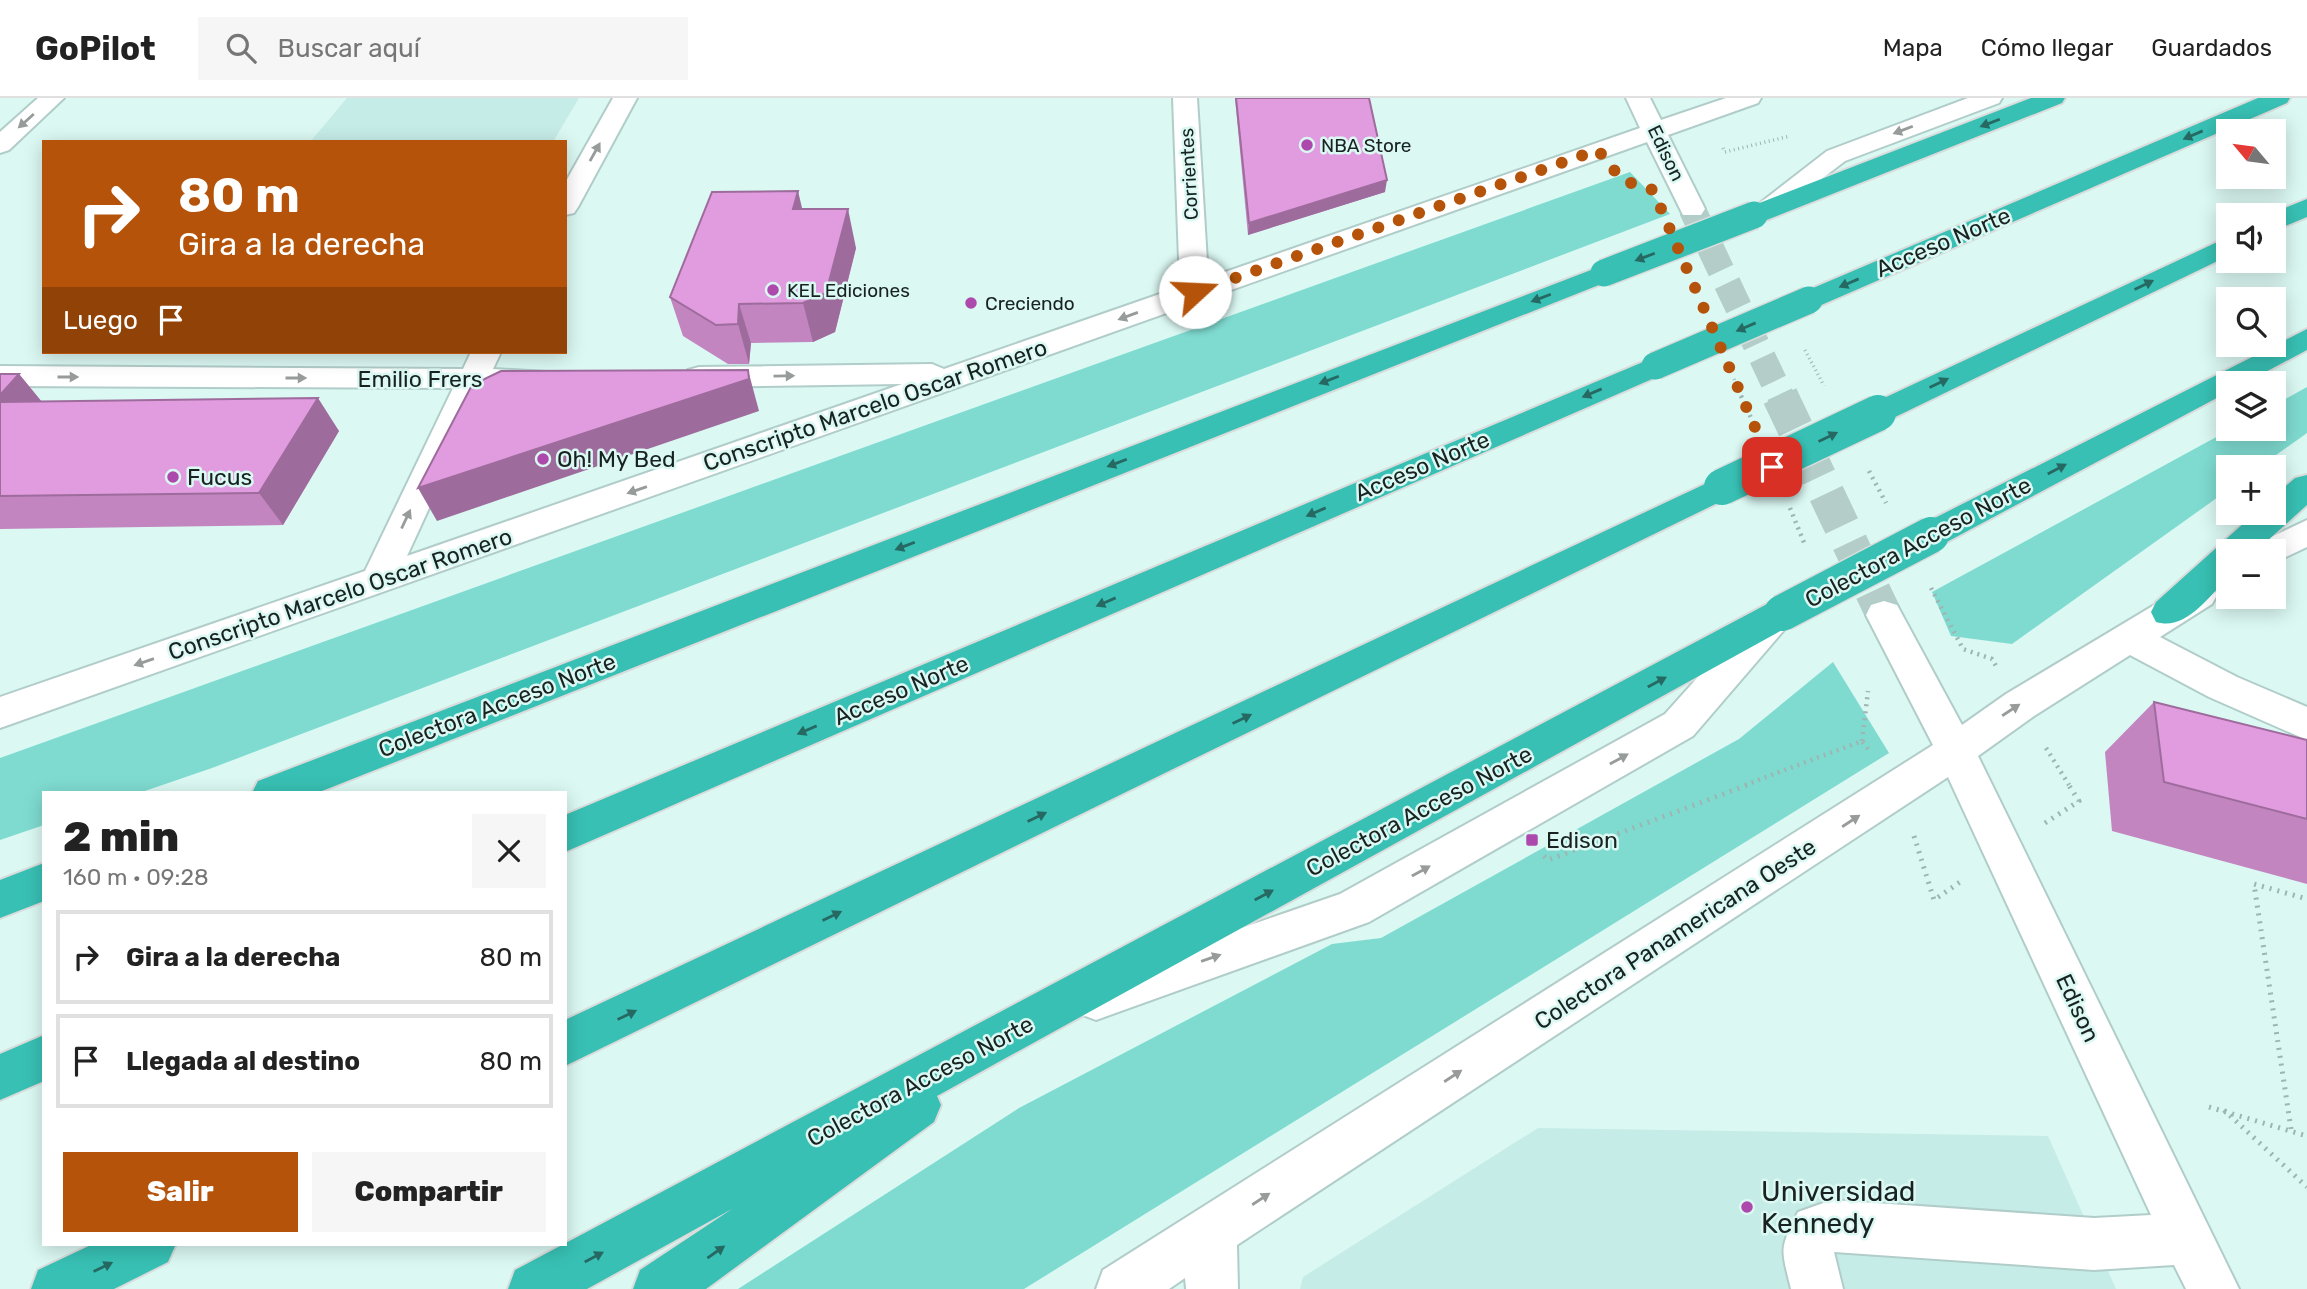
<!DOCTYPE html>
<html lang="es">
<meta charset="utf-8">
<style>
body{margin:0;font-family:Rubik,sans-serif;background:#f6f6f6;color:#222;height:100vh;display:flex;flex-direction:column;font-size:26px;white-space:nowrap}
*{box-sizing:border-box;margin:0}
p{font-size:23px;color:#767676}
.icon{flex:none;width:38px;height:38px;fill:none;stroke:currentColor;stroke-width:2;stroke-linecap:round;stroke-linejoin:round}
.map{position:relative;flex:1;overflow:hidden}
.panel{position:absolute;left:42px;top:693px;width:525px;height:455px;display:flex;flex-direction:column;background:#fff;border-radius:0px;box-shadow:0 4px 18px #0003}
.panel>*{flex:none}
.guide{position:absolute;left:42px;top:42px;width:525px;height:214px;border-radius:0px;box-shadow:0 4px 18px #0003;background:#b45309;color:#fff;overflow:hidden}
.needle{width:46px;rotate:299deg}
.fabs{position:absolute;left:2216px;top:21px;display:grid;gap:14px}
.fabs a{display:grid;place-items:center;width:70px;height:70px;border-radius:0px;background:#fff;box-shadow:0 4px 18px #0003;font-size:35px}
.pin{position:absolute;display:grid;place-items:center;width:60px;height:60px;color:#fff;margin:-30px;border-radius:14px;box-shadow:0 4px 10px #0006}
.me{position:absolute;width:77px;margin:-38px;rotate:70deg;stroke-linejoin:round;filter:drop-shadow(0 0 5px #0008)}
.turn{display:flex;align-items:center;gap:24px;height:147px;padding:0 21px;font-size:32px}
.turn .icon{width:91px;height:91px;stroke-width:2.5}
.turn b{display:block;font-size:49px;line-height:60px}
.then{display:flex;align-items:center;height:66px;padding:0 21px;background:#0003;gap:14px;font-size:26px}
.round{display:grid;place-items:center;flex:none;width:74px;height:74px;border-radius:0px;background:#f6f6f6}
.overview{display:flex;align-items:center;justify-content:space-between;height:119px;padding:0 21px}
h1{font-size:42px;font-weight:800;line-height:52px}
.button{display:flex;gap:14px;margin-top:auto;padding:14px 21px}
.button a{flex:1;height:80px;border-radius:0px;background:#b45309;color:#fff;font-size:28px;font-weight:800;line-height:80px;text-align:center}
.button a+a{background:#f6f6f6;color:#222}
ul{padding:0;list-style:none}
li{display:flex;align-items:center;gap:21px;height:94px;margin:0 14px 10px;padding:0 7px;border:4px solid #e0e0e0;border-radius:0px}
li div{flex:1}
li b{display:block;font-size:26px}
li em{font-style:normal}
header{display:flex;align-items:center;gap:42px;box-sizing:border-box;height:98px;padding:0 35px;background:#fff;border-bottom:2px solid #e0e0e0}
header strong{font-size:33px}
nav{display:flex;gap:38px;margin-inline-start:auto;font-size:24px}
.search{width:490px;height:63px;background:#f6f6f6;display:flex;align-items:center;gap:18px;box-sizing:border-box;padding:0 24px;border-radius:0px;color:#767676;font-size:26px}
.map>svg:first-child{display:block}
</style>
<header>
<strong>GoPilot</strong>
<div class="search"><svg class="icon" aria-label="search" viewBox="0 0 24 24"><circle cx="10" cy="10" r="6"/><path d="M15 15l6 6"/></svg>Buscar aquí</div>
<nav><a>Mapa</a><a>Cómo llegar</a><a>Guardados</a></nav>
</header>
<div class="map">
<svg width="2307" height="1191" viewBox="0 0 2307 1191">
<rect width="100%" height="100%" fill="#dbf8f3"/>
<g fill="#c6ece7">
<path d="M347,0H579L553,44H310Z"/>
<path d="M1538,1030L2048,1038L2116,1191H1300L1303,1179Z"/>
</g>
<g fill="#7fdbd0">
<path d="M1630,74L1670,116L212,670L139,695H44V727L0,742V660Z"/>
<path d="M2307,289V335L2259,369H2228V392L2012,546L1951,538L1932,494L2231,331H2273V308Z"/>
<path d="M1833,564L1889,655L1024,1191H738L1019,1010L1332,846L1381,840L1739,641Z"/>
</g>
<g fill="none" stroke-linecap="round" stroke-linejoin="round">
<path stroke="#b4cdc9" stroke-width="27" stroke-dasharray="27 14" stroke-linecap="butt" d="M1692,111L1781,299"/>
<path stroke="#b4cdc9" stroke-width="36" stroke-dasharray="36 18" stroke-linecap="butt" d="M1780,298L1884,517"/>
<defs>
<g id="minor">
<path d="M38,0H64L9,52L0,55V34Z"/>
<path d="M613,0H637L578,109L574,115L565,117V85Z"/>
<path d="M1173,0H1197L1208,180L1640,30L1626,0H1650L1661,22L1726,0H1761L1758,5L1668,37L1705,111L1701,117H1683L1647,44L0,630V599L365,473L453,290L0,288V268L463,271L471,254H501L493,271L548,274L552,281L548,288L484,290L407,458L902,286L699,289L688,286L684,279L688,272L699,269L932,266L944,271L1180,189Z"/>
<path d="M1968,0H2002L1999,5L1845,63L1769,121H1751L1747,115L1827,53Z"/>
<path d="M2307,422V449L2273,465V453H2256L2261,444Z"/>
<path d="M2199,484L2212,488L2217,497L2212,506L2160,539L2237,579L2307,609V642L2209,599L2130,557L2034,618L1978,658L2239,1191H2186L2174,1167L2094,1172L1834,1154L1843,1191H1791C1781,1150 1779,1152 1798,1114L1832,1102L2094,1120L2151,1117L1948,679L1237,1147L1238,1191H1186L1185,1180L1169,1191H1096L1103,1172L1933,647L1866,517L1871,507L1884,503L1897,507L1962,627L2006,596L2186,488Z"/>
<path d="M1771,508L1784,512L1789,522L1784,532L1693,638L1369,824L1096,922L1080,916L1073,901L1080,886L1340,796L1665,616L1758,512Z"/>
</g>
<g id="highway">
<path d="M2031,0H2065L2062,5L1764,123H1744L1741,117L1744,111Z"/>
<path d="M2258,0H2290L2287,5L1819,208L1809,211L1799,208L1795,202L1799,196Z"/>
<path d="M2307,101V119L2273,133V117H2268Z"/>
<path d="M2228,139V158L1889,322L1878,325L1867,322L1862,315L1867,308Z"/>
<path d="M1604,167L1614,169L1618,175L1614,181L317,695H252L258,683Z"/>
<path d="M2307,231V252L2245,285H2228V294L1943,446L1931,449L1919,446L1914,437L1919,428Z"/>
<path d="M1655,259L1666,261L1670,268L1666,275L565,754V717Z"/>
<path d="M2307,377V407L2256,453H2228V480C2208,499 2186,533 2156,524L2151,514L2156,504L2255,415H2273V399L2295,380Z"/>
<path d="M1722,378L1734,381L1739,389L1734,397L565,968V922Z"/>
<path d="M1782,502L1795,505L1800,515L1795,525L937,998L941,1007L934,1024L706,1191H633L640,1172L732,1111L587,1191H508L515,1172L1769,505Z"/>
<path d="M44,765V803L0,820V782Z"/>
<path d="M44,937V983L0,1002V956Z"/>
<path d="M93,1146H176L168,1164L114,1191H31L38,1172Z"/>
</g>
</defs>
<use href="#minor" stroke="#b1cdc9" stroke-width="4"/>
<use href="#highway" stroke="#dadcdb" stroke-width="4"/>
<g stroke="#9eb5b2" stroke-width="3.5" stroke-dasharray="1 3.5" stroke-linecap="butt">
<path d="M1723,50L1725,54L1790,38"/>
<path d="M1805,252L1824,288"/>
<path d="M1734,281L1742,299"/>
</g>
<g stroke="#9eb5b2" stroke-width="4.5" stroke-dasharray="2 5" stroke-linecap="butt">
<path d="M1741,298L1752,322"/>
<path d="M1869,373L1886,405"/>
<path d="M1790,410L1805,447"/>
<path d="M1931,490L1963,551L1992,561L1996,568"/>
<path d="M1862,643L1868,593"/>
<path d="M2046,650L2069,687"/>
<path d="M1745,687L1862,643L1868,651"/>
</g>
<g stroke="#9eb5b2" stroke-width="5" stroke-dasharray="2 6" stroke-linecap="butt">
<path d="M2045,725L2079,703L2068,686"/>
<path d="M1914,738L1934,802L1963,782"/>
<path d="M1544,758L1548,762L1750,686"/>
<path d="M2209,1009L2307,1038"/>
<path d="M2224,1012L2307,1089"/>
<path d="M2291,1031L2254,786L2307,801"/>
</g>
<use href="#minor" fill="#fff" fill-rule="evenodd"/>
<use href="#highway" fill="#38c0b4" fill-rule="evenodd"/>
<defs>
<g id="highway-bridge-far1">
<path d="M1604,175L1754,117"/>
<path d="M1655,268L1809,202"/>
</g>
<g id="highway-bridge">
<path d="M1722,389L1878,315"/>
<path d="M1782,515L1931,437"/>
</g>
</defs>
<use href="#highway-bridge-far1" stroke="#dadcdb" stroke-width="30" stroke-linecap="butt"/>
<use href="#highway-bridge" stroke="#dadcdb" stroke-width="39" stroke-linecap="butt"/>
<use href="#highway-bridge-far1" stroke="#38c0b4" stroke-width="27"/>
<use href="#highway-bridge" stroke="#38c0b4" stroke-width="36"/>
</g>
<g fill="#c285c0">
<path d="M1235,0H1369L1385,94L1248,137Z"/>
<path d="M802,111L856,150L835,234L813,244L751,245L749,266H728L683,238L670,199Z"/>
<path d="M0,276H19L42,304L339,333L283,427L0,431Z"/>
<path d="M2154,604L2307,642V786L2112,733L2105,654Z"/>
</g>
<g fill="#9e6c9c">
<path d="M1387,82L1385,94L1248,137L1249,125Z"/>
<path d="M798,93L807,131L793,111Z"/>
<path d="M848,111L856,150L835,234L813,244L803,205Z"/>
<path d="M739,206L751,245L749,266L738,226Z"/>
<path d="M748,272L759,313L437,423L418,390Z"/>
<path d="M19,276L46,309L0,311V297Z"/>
<path d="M318,300L339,333L283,427L259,395Z"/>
</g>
<g fill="#e19bdf" stroke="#9e6c9c" stroke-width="2">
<path d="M1236,0H1369L1387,82L1249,125Z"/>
<path d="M798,93L793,111H848L826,195L803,205L739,206L738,226L716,227L670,199L712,94Z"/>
<path d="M748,272L749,281L418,390L472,287L501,273Z"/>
<path d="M0,276H19L0,297Z"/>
<path d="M318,300L259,395L0,398V304Z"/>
<path d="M2154,604L2307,642V721L2164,684Z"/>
</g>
<defs><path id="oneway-solid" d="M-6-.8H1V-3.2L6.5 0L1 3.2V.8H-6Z" transform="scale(1.75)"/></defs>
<g fill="#979c9b">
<use href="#oneway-solid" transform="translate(26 23) rotate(138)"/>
<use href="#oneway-solid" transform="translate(1903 32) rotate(159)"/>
<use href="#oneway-solid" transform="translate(595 54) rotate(-61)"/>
<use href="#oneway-solid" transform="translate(1128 218) rotate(160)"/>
<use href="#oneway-solid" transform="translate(784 278) rotate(-1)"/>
<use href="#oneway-solid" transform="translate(68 279)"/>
<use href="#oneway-solid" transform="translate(296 280)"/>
<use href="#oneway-solid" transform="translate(637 392) rotate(161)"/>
<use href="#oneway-solid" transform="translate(406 421) rotate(-65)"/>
<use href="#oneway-solid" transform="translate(144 564) rotate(161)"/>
<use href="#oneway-solid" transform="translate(2011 612) rotate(-33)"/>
<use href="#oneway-solid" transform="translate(1619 661) rotate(-29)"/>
<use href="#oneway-solid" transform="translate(1851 723) rotate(-33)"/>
<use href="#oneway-solid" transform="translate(1421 773) rotate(-29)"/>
<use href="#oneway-solid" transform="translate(1211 860) rotate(-19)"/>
<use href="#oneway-solid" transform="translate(1453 978) rotate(-33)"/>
<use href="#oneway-solid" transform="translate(1261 1101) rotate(-33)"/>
</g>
<g fill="#266963">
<use href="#oneway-solid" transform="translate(1990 25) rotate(159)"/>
<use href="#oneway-solid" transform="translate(2193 37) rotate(157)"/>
<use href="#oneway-solid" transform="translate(1645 159) rotate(159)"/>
<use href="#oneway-solid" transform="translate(1849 185) rotate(157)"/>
<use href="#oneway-solid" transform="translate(2144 187) rotate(-26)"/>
<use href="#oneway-solid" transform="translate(1541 200) rotate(159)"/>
<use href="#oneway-solid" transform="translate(1746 229) rotate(157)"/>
<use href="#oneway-solid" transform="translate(1329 282) rotate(159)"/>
<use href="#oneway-solid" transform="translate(1939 285) rotate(-26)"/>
<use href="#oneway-solid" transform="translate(1592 295) rotate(157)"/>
<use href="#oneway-solid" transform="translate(1828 339) rotate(-26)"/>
<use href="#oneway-solid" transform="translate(1117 365) rotate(159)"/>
<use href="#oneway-solid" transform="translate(2057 371) rotate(-28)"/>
<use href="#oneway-solid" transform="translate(1316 414) rotate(157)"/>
<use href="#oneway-solid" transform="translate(905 448) rotate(159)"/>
<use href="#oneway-solid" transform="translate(1106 504) rotate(157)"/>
<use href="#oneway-solid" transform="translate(1657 584) rotate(-28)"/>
<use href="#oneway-solid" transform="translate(1242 621) rotate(-26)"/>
<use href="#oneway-solid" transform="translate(807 632) rotate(157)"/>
<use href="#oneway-solid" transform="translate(1037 719) rotate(-26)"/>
<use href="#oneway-solid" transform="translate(1264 797) rotate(-28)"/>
<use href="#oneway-solid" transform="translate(832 818) rotate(-26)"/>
<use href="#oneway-solid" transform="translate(627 917) rotate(-26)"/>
<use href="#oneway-solid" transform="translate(716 1154) rotate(-35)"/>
<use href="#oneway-solid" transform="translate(594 1159) rotate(-28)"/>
<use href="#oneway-solid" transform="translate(103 1169) rotate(-26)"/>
</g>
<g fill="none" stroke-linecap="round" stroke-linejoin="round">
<path stroke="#b45309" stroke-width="12" stroke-dasharray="0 21.6" d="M1195,194L1598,52L1622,82L1653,92L1772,369"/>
</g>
<g fill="#ad48ac" stroke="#dbf8f3" stroke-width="2.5">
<circle cx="1307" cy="47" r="7"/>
<circle cx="773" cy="192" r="7"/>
<circle cx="971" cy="205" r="7"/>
<circle cx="543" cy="361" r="7"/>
<circle cx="173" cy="379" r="7"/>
<rect x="1525" y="735" width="14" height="14" rx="3.5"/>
<circle cx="1747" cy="1109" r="7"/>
</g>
<g text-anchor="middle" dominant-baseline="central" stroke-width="5" stroke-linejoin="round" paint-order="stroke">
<g font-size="19" fill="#172221" stroke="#dbf8f3" text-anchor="start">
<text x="1321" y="47">NBA Store</text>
<text x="787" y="192">KEL Ediciones</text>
<text x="985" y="205">Creciendo</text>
</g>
<g font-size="19" fill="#172221" stroke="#dbf8f3">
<text transform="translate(1666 55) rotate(64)">Edison</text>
<text transform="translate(1189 76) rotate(-93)">Corrientes</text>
</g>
<g font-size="23" fill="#172221" stroke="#dbf8f3">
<text transform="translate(1943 144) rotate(-23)">Acceso Norte</text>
<text x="420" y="281">Emilio Frers</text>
<text transform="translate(875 307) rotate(-19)">Conscripto Marcelo Oscar Romero</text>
<text transform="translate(1422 368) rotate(-23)">Acceso Norte</text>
<text transform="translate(1918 444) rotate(-28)">Colectora Acceso Norte</text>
<text transform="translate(340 496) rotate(-19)">Conscripto Marcelo Oscar Romero</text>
<text transform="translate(901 592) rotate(-23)">Acceso Norte</text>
<text transform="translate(497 607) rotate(-21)">Colectora Acceso Norte</text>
<text transform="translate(1419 713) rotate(-28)">Colectora Acceso Norte</text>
<text transform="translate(1675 836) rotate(-33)">Colectora Panamericana Oeste</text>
<text transform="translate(2078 910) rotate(65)">Edison</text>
<text transform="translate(920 983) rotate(-28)">Colectora Acceso Norte</text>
</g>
<g font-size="23" fill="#172221" stroke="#dbf8f3" text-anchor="start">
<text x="557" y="361">Oh! My Bed</text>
<text x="187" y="379">Fucus</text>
<text x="1546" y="742">Edison</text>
</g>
<g font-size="28" fill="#172221" stroke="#dbf8f3" text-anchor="start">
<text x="1761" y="1093">Universidad<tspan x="1761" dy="32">Kennedy</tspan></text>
</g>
</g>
</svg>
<div class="fabs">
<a><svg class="needle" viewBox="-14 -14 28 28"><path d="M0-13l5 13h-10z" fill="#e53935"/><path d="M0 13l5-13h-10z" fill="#767676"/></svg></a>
<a><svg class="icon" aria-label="sound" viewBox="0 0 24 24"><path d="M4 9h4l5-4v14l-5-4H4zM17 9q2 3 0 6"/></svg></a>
<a><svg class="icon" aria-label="search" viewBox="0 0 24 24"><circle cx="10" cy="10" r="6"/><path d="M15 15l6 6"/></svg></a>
<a><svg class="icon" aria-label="layers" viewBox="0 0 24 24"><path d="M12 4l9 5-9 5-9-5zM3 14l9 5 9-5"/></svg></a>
<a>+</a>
<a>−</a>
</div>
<div class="pin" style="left:1772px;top:369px;background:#d93025"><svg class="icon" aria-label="arrive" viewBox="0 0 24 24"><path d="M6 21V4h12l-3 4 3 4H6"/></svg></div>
<svg class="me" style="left:1195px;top:194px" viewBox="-20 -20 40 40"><circle r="19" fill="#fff"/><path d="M0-13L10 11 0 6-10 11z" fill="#b45309"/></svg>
<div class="guide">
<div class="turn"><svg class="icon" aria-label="right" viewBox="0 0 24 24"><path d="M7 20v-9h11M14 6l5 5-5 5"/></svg><div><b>80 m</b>Gira a la derecha</div></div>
<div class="then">Luego<svg class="icon" aria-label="arrive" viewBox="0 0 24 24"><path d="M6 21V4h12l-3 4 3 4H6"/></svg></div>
</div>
<section class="panel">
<div class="overview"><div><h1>2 min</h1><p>160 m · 09:28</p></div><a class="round"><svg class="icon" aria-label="close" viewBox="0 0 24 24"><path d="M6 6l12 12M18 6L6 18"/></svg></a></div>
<ul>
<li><svg class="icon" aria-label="right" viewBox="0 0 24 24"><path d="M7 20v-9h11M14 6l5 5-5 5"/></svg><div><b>Gira a la derecha</b></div><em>80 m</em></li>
<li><svg class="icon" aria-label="arrive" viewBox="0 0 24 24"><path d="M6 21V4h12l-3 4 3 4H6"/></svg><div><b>Llegada al destino</b></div><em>80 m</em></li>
</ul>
<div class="button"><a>Salir</a><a>Compartir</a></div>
</section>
</div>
